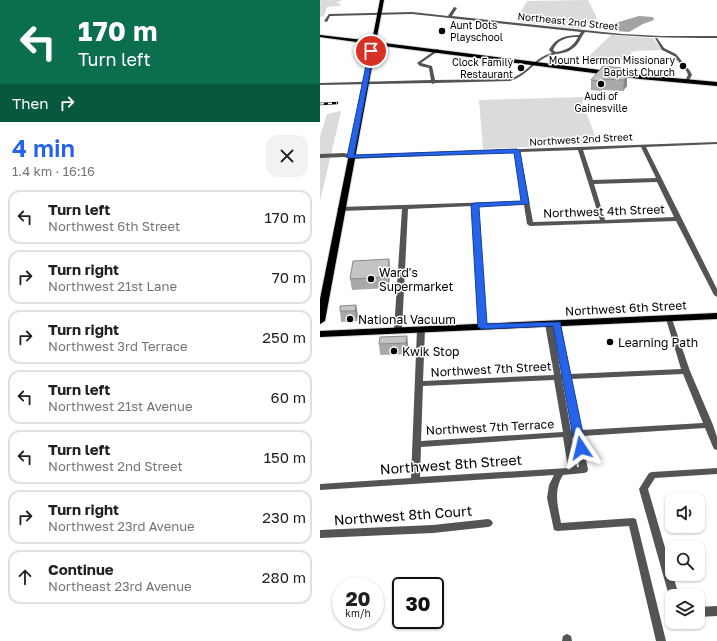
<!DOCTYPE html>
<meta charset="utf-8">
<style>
body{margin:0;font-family:"Golos Text",sans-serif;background:#f2f2f2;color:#202124;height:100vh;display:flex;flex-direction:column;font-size:15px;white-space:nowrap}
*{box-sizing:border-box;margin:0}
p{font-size:13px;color:#757577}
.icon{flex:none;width:22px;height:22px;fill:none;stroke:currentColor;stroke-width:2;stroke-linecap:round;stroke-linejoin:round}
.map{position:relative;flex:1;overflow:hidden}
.panel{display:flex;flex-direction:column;background:#fff;width:320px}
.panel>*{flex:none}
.guide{background:#0b6e4f;color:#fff;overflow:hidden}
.buttons{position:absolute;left:345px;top:493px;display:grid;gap:8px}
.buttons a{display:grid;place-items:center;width:40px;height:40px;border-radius:8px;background:#fff;box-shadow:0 1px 3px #0004;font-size:20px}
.speed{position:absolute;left:12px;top:577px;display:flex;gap:8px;font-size:20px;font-weight:700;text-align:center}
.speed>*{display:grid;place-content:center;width:52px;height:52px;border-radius:50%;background:#fff;box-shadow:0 1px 3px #0004;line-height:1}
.speed small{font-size:10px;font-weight:400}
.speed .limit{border:2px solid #111;border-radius:6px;background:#fff;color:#111}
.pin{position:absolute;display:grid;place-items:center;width:34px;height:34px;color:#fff;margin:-17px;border:2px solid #fff;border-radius:50%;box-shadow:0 1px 4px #0007}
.me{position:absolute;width:44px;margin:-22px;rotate:350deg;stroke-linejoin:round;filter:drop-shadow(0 0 3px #0008)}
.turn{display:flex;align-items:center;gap:14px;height:84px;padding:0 12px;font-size:18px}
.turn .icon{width:52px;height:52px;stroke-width:2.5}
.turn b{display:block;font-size:28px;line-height:34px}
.then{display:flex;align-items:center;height:38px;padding:0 12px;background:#0003;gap:8px;font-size:15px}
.round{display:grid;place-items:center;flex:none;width:42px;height:42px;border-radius:12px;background:#f2f2f2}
.summary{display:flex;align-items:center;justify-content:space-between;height:68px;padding:0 12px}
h1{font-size:24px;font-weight:600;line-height:30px;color:#2563eb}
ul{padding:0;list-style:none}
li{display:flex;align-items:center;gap:12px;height:54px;margin:0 8px 6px;padding:0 4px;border:2px solid #e0e0e0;border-radius:12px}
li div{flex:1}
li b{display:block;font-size:15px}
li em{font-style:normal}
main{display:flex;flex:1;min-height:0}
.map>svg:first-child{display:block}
</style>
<main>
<section class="panel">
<div class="guide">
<div class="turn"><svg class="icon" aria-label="left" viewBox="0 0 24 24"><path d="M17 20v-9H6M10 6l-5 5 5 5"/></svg><div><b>170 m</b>Turn left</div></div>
<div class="then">Then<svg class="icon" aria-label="right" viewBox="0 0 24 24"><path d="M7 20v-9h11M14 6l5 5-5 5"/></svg></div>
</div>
<div class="summary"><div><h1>4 min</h1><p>1.4 km · 16:16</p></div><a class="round"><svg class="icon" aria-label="close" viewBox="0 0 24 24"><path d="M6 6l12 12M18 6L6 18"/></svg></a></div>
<ul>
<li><svg class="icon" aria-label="left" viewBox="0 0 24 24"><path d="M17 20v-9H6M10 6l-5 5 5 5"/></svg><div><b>Turn left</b><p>Northwest 6th Street</p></div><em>170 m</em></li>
<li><svg class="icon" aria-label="right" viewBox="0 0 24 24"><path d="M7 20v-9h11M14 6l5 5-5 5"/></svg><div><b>Turn right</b><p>Northwest 21st Lane</p></div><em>70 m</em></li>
<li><svg class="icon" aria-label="right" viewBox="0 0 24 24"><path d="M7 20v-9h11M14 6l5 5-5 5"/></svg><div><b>Turn right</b><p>Northwest 3rd Terrace</p></div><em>250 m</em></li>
<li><svg class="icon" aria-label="left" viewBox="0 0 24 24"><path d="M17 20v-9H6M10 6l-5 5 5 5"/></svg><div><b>Turn left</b><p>Northwest 21st Avenue</p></div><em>60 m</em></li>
<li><svg class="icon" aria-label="left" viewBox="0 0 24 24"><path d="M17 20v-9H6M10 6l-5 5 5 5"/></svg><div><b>Turn left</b><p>Northwest 2nd Street</p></div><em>150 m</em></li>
<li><svg class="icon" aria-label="right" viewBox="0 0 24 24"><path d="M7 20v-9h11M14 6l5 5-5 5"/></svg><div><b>Turn right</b><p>Northwest 23rd Avenue</p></div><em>230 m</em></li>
<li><svg class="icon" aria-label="ahead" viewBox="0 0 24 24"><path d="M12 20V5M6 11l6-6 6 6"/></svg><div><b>Continue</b><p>Northeast 23rd Avenue</p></div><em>280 m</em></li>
</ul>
</section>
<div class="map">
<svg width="397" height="641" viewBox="0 0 397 641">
<rect width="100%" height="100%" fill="#fff"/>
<g fill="#dbdbdb">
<path d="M0,0H23L16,3L21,4L20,6L7,7L4,16L0,17Z"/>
<path d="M268,0L277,18L261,29L196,21L207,1Z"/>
<path d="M291,35L333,38L342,50L316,51L311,52L312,58L302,60L267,58Z"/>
<path d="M294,96L298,98L291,100L262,101L278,144L163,149L159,100Z"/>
<path d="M21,111V112L0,201V136L7,114Z"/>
</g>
<path fill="#a2a2a2" d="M319,16L333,17L334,20L323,24L309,32L295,31L285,27V26Z"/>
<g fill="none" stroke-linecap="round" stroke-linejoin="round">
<defs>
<g id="major">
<path d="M60,0H64L56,42L320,75L397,82V86L320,79L56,45L5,321L0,324V299L51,44L0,37V35L52,41Z"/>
<path d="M397,313V319L0,337V331Z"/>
</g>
</defs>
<use href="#major" stroke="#dbdbdb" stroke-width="2"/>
<g fill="#545454" fill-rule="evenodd">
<path d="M134,7L137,8L132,16L302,34L341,36H397V38C353,38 309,37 265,32C260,38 259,45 252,49C244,55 234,53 226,57C212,64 205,77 190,81L115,83L113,84L111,83L0,85V83L111,80L109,68L100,66L97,63L117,49H118V51L101,63L112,66L115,80L190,79C206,74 215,57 232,53L229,50C235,38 246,35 259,35L261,32L92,14L10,16L7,22L4,21L9,14L92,12L128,16ZM258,37C253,47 247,50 236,52L233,50C238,39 247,37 258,37Z"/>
<path d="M335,38H337L344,48L356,54L370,71L372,75L368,82L365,81L368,75L367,72L354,56L342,50Z"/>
<path d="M397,142V144L326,147L397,289V297L394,295L356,221L210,226L207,224L204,205L158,206L166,327L162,329L158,327L152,206L88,209L82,330L78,332L74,330L82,209L20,211L17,209L20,207L203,201L195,152L31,159L24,157L0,158V154L24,153L31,155ZM321,147L336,178L273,180L263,150ZM258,150L280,220L213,222L200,152ZM337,182L354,217L285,220L274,184Z"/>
<path d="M349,317L352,319L370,371L393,425L397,437V450L394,449L393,447L385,428L262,436L268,470L267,472L264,473L243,475C233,491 238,506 241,523L313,518L316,519L346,641H336L309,526L237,531L234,530L227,498L229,485L234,475L0,490V484L91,478L97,329L98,327H101L105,329L103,381L234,375L225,324L229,322L233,324L241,375H243L233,324L237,322L241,324L250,374L361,369L346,319ZM363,374L383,423L261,430L251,379ZM242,379H243L253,431H251ZM234,380L243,432L101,441L103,386ZM243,437L248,468L100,477L101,447ZM252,437H254L259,467H257Z"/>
<path d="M397,468V474L335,478L328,489L359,596H352V600L349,596L319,489L329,473L332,472Z"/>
<path d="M168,519L171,520L173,523L171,526L168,527L113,533L0,538V530L113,525Z"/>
<path d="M397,606V616L378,617V607Z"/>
<path d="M247,634L251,636L252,641H242L243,636Z"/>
</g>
<use href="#major" fill="#000" fill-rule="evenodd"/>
<defs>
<path id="rail" d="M0,104L17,103"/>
</defs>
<use href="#rail" stroke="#000" stroke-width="2.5"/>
<use href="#rail" stroke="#fff" stroke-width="1.5" stroke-dasharray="4" stroke-linecap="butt"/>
</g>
<g fill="#a9a9a9">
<path d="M300,74L307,75V86L303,91L282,90L281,91L271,90V80Z"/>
<path d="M69,259L70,269L69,288L32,290L30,279Z"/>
<path d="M36,305L38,316L37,321L21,322L20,311Z"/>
<path d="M87,336L88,346V354L60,355L59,344Z"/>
</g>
<g fill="#898989">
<path d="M301,68L300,79L297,74Z"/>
<path d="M307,75V86L303,91L304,80Z"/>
<path d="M283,79L282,90L281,91V81Z"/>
<path d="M69,259L70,269L69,288L68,277Z"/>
<path d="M36,305L38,316L37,321L35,311Z"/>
<path d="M87,336L88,346V354L86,343Z"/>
</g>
<g fill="#c4c4c4" stroke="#898989">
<path d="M283,66L301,68L297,74L307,75L304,80L283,79L281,81L271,80Z"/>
<path d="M69,259L68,277L30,279L33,261Z"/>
<path d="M36,305L35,311H20V306Z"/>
<path d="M87,336L86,343L59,344L60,337Z"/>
</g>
<path fill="#2563eb" stroke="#184099" d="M51,50L54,51L34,155L197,149L200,151L209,203L208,204L159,207L167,324L240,322L266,448L265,450H257L255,448L233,326L162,329L158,327L151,205L155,203L201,201L194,153L28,158L27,157L49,51Z"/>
<g fill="#000" stroke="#fff" stroke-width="1.5">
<circle cx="122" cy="31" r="4"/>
<circle cx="363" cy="66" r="4"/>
<circle cx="201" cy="68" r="4"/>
<circle cx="281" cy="84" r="4"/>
<circle cx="51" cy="279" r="4"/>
<circle cx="30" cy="319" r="4"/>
<circle cx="290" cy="342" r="4"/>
<circle cx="74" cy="351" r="4"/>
</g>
<g text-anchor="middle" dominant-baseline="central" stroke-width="3" stroke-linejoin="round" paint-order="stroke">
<g font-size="10" fill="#000" stroke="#fff">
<text transform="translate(248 21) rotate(6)">Northeast 2nd Street</text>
<text transform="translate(261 139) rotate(-3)">Northwest 2nd Street</text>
</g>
<g font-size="10" fill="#000" stroke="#fff" text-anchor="end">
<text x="130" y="25" text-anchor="start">Aunt Dots<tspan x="130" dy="12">Playschool</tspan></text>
<text x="355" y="60">Mount Hermon Missionary<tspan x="355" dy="12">Baptist Church</tspan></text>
<text x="193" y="62">Clock Family<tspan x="193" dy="12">Restaurant</tspan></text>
<text x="281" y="96" text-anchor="middle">Audi of<tspan x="281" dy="12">Gainesville</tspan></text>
</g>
<g font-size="12" fill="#000" stroke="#fff">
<text transform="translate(284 211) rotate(-2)">Northwest 4th Street</text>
<text transform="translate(306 308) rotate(-3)">Northwest 6th Street</text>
<text transform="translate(171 369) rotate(-3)">Northwest 7th Street</text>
<text transform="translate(170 427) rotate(-3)">Northwest 7th Terrace</text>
</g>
<g font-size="12" fill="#000" stroke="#fff" text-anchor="start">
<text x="59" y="272">Ward's<tspan x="59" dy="14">Supermarket</tspan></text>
<text x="38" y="319">National Vacuum</text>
<text x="298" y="342">Learning Path</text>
<text x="82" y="351">Kwik Stop</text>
</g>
<g font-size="14" fill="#000" stroke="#fff">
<text transform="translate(131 464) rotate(-4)">Northwest 8th Street</text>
<text transform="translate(83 515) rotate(-4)">Northwest 8th Court</text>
</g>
</g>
</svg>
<div class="buttons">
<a><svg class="icon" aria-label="sound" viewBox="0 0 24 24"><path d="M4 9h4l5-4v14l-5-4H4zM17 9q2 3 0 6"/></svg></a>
<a><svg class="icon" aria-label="search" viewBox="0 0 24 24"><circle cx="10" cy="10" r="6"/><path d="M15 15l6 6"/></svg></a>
<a><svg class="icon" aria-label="layers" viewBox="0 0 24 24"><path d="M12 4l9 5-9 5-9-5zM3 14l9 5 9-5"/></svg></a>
</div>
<div class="speed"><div>20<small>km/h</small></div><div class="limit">30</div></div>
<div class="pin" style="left:51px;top:51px;background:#d93025"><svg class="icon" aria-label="arrive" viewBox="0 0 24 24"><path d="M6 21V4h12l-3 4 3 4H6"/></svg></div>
<svg class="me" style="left:261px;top:448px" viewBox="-20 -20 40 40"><path d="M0-17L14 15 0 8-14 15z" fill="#2563eb" stroke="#fff" stroke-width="4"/></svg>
</div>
</main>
